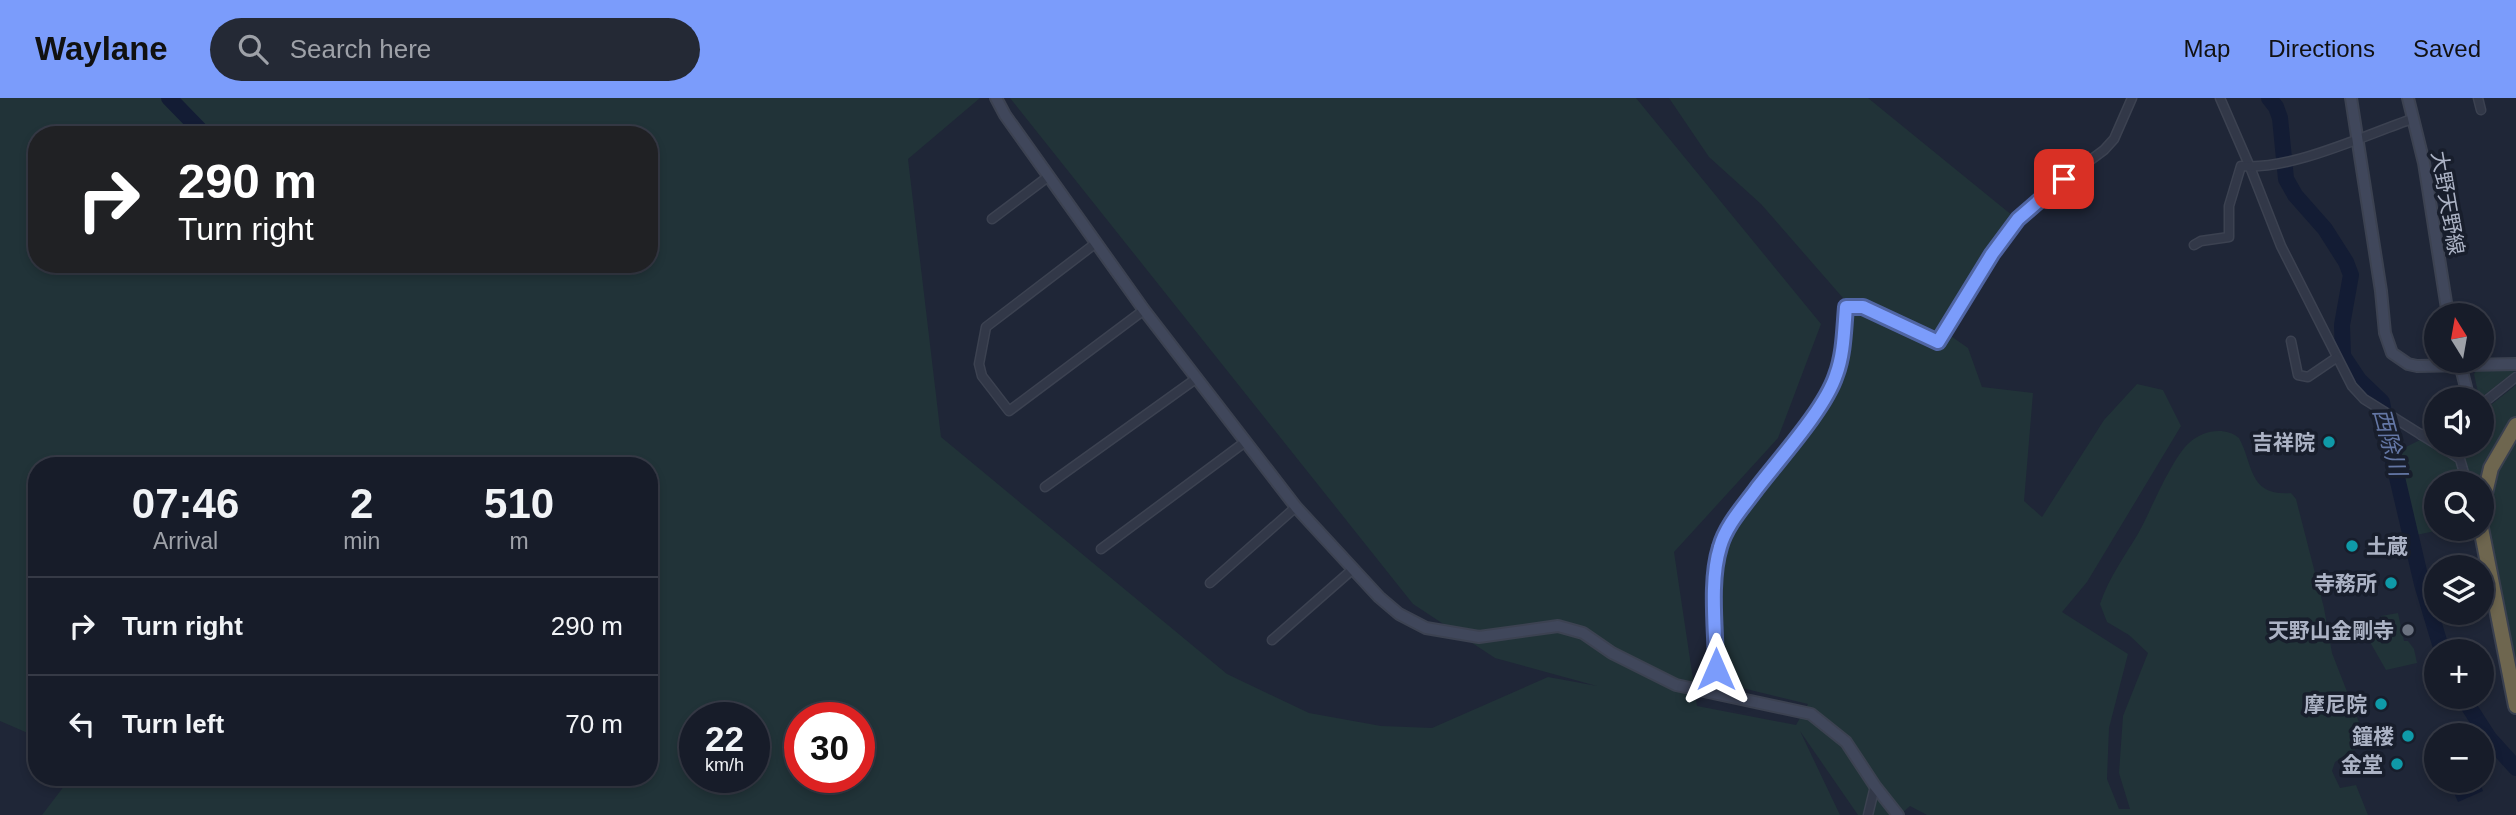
<!DOCTYPE html>
<meta charset="utf-8">
<style>
body{margin:0;font-family:Helvetica,"Noto Sans JP",sans-serif;background:#242935;color:#f1f3f6;height:100vh;display:flex;flex-direction:column;font-size:26px;white-space:nowrap}
*{box-sizing:border-box;margin:0}
p{font-size:23px;color:#9ea1a8}
.icon{flex:none;width:38px;height:38px;fill:none;stroke:currentColor;stroke-width:2;stroke-linecap:round;stroke-linejoin:round}
.map{position:relative;flex:1;overflow:hidden}
.drawer{position:absolute;left:28px;top:359px;width:630px;height:329px;display:flex;flex-direction:column;background:#171c29;border-radius:28px;box-shadow:0 4px 10px #0003,0 0 0 2px #363a46}
.drawer>*{flex:none}
.hud{position:absolute;left:28px;top:28px;width:630px;height:147px;border-radius:28px;box-shadow:0 4px 10px #0003,0 0 0 2px #363a46;background:#202124;color:#fff;overflow:hidden}
.needle{width:46px;rotate:349deg}
.controls{position:absolute;left:2424px;top:205px;display:grid;gap:14px}
.controls a{display:grid;place-items:center;width:70px;height:70px;border-radius:50%;background:#171c29;box-shadow:0 4px 10px #0003,0 0 0 2px #363a46;font-size:35px}
.speed{position:absolute;left:679px;top:604px;display:flex;gap:14px;font-size:35px;font-weight:700;text-align:center}
.speed>*{display:grid;place-content:center;width:91px;height:91px;border-radius:50%;background:#171c29;box-shadow:0 4px 10px #0003,0 0 0 2px #363a46;line-height:1}
.speed small{font-size:18px;font-weight:400}
.speed .limit{border:10px solid #d22;background:#fff;color:#111}
.pin{position:absolute;display:grid;place-items:center;width:60px;height:60px;color:#fff;margin:-30px;border-radius:14px;box-shadow:0 4px 10px #0006}
.me{position:absolute;width:77px;margin:-38px;rotate:0deg;stroke-linejoin:round;filter:drop-shadow(0 0 5px #0008)}
.turn{display:flex;align-items:center;gap:24px;height:147px;padding:0 35px;font-size:32px}
.turn .icon{width:91px;height:91px;stroke-width:2.5}
.turn b{display:block;font-size:49px;line-height:60px}
.eta{display:flex;justify-content:space-evenly;align-items:center;height:119px;text-align:center}
.eta b{font-size:42px;font-weight:700;line-height:49px}
ul{padding:0;list-style:none}
li{display:flex;align-items:center;gap:21px;height:98px;padding:0 35px;border-top:2px solid #363a46}
li div{flex:1}
li b{display:block;font-size:26px}
li em{font-style:normal}
header{display:flex;align-items:center;gap:42px;box-sizing:border-box;height:98px;padding:0 35px;background:#7b9cfb;color:#111}
header strong{font-size:33px}
nav{display:flex;gap:38px;margin-inline-start:auto;font-size:24px}
.search{width:490px;height:63px;background:#242935;display:flex;align-items:center;gap:18px;box-sizing:border-box;padding:0 24px;border-radius:38px;color:#9ea1a8;font-size:26px}
.map>svg:first-child{display:block}
</style>
<header>
<strong>Waylane</strong>
<div class="search"><svg class="icon" aria-label="search" viewBox="0 0 24 24"><circle cx="10" cy="10" r="6"/><path d="M15 15l6 6"/></svg>Search here</div>
<nav><a>Map</a><a>Directions</a><a>Saved</a></nav>
</header>
<div class="map">
<svg width="2516" height="717" viewBox="0 0 2516 717">
<rect width="100%" height="100%" fill="#1f2637"/>
<g fill="#213338" fill-rule="evenodd">
<path d="M0,0H980L908,61L941,339L1227,576L1309,615L1381,628L1432,630L1548,579L1597,588L1495,560L1413,506L1010,0H1636L1821,226L1778,340L1674,454L1697,608L1796,627L1808,606L1738,589L1723,573L1721,466L1731,432L1831,302L1845,275L1852,214L1843,200L1761,106L1709,59L1669,0H1868L2013,118L1938,229L1968,250L1982,289L2033,295L2024,403L2042,419L2104,322L2137,286L2163,292L2181,328L2087,484L2062,514L2128,556L2109,630L2107,681L2119,711H2130L2119,675L2123,618L2148,555L2129,537L2107,524L2100,506C2109,479 2125,458 2139,434C2152,410 2172,360 2189,345C2202,333 2224,328 2239,340C2254,368 2248,398 2291,395L2296,401L2324,510L2332,555L2362,632C2364,651 2349,656 2335,664L2332,673L2340,690L2356,687L2368,717H1927L1910,708L1900,717H1858L1800,633L1840,717H42L71,679H649V368H37V639L0,623ZM37,37H649V166H37ZM695,620H754V679H695ZM800,620H859V679H800Z"/>
<path d="M2514,271L2515,273L2482,299H2479L2474,276L2476,273Z"/>
<path d="M2516,287V318L2504,335L2481,385H2469C2468,365 2461,357 2445,347L2482,346V314Z"/>
<path d="M2516,337V570L2486,420L2494,380Z"/>
<path d="M2422,341C2445,354 2459,357 2463,385H2436V430L2445,431L2416,437L2395,364L2402,351Z"/>
<path d="M2398,515L2404,543H2408L2414,551L2417,565L2386,572L2362,530L2382,526L2381,518Z"/>
</g>
<path fill="#131c34" d="M2470,683H2479L2483,693L2458,704L2452,690Z"/>
<g fill="none" stroke-linecap="round" stroke-linejoin="round">
<g stroke="#131c34" stroke-width="16">
<path d="M169,0L205,37"/>
<path d="M2269,0L2276,9L2280,20L2286,81L2295,97L2325,131L2346,164L2351,177L2342,227L2343,258L2359,282L2382,304L2392,358L2422,486L2442,553"/>
<path d="M2462,598L2489,640L2516,670"/>
</g>
<defs>
<g id="street">
<path d="M2220,0L2250,69L2281,148L2352,288L2364,301L2436,346"/>
<path d="M2478,0L2481,12"/>
<path d="M992,121L1049,78"/>
<path d="M1096,145L986,229L979,266L982,278L1009,313L1144,212"/>
<path d="M2194,147L2201,143L2229,139V108L2241,68C2290,73 2365,37 2412,21"/>
<path d="M2291,243L2298,277L2308,279L2336,260"/>
<path d="M2482,306L2516,279"/>
<path d="M2421,337L2436,331"/>
<path d="M2437,346L2460,361L2467,385"/>
<path d="M1045,389L1197,280"/>
<path d="M1101,451L1245,344"/>
<path d="M1210,485L1296,409"/>
<path d="M1272,542L1353,471"/>
<path d="M1716,595L1715,473L1720,449L1726,434L1741,412L1822,306L1835,280L1840,263L1846,209L1863,210L1938,244L1992,156L2018,121L2038,101L2104,52L2114,41L2132,0"/>
<path d="M1868,717L1875,688"/>
</g>
<g id="secondary">
<path d="M996,0L1005,17L1144,212L1296,409L1379,499L1399,516L1426,530L1479,539L1558,528L1583,535L1612,555L1676,587L1811,616L1846,644L1875,688L1898,717"/>
<path d="M2351,0L2381,193L2385,235L2392,255L2408,266L2417,268L2516,266"/>
<path d="M2408,0L2424,65L2448,217"/>
<path d="M2459,262L2469,301"/>
</g>
<g id="highway">
<path d="M2482,408L2491,370L2516,327"/>
<path d="M2481,430L2516,608"/>
</g>
</defs>
<use href="#street" stroke="#3c4251" stroke-width="11"/>
<use href="#secondary" stroke="#3c4251" stroke-width="14"/>
<use href="#highway" stroke="#3a404f" stroke-width="18"/>
<use href="#street" stroke="#323848" stroke-width="8"/>
<use href="#secondary" stroke="#40475b" stroke-width="10"/>
<use href="#highway" stroke="#6e664f" stroke-width="14"/>
</g>
<g fill="none" stroke-linecap="round" stroke-linejoin="round">
<defs>
<path id="route" d="M1716,571C1716,533 1709,484 1720,449C1726,427 1744,408 1757,390C1780,360 1825,311 1836,277C1844,256 1844,231 1846,209H1863L1938,244L1992,156L2018,121L2064,81"/>
</defs>
<use href="#route" stroke="#5065a3" stroke-width="18"/>
<use href="#route" stroke="#7b9cfb" stroke-width="12"/>
</g>
<g fill="#0f9aa8" stroke="#181e2c" stroke-width="2.5">
<circle cx="2329" cy="344" r="7"/>
<circle cx="2352" cy="448" r="7"/>
<circle cx="2391" cy="485" r="7"/>
<circle cx="2381" cy="606" r="7"/>
<circle cx="2408" cy="638" r="7"/>
<circle cx="2397" cy="666" r="7"/>
</g>
<circle fill="#6b7280" stroke="#181e2c" stroke-width="2.5" cx="2408" cy="532" r="7"/>
<g text-anchor="middle" dominant-baseline="central" stroke-width="7" stroke-linejoin="round" paint-order="stroke">
<g font-size="21" fill="#acb3c5" stroke="#181e2c">
<text transform="translate(2448 105) rotate(80)">大野天野線</text>
</g>
<g font-size="21" font-weight="bold" fill="#acb3c5" stroke="#181e2c" text-anchor="end">
<text x="2315" y="344">吉祥院</text>
<text x="2366" y="448" text-anchor="start">土蔵</text>
<text x="2377" y="485">寺務所</text>
<text x="2394" y="532">天野山金剛寺</text>
<text x="2367" y="606">摩尼院</text>
<text x="2394" y="638">鐘楼</text>
<text x="2383" y="666">金堂</text>
</g>
<g font-size="23" font-style="italic" fill="#6477a5" stroke="#181e2c">
<text transform="translate(2390 344) rotate(75)">西除川</text>
</g>
</g>
</svg>
<div class="controls">
<a><svg class="needle" viewBox="-14 -14 28 28"><path d="M0-13l5 13h-10z" fill="#e53935"/><path d="M0 13l5-13h-10z" fill="#9ea1a8"/></svg></a>
<a><svg class="icon" aria-label="sound" viewBox="0 0 24 24"><path d="M4 9h4l5-4v14l-5-4H4zM17 9q2 3 0 6"/></svg></a>
<a><svg class="icon" aria-label="search" viewBox="0 0 24 24"><circle cx="10" cy="10" r="6"/><path d="M15 15l6 6"/></svg></a>
<a><svg class="icon" aria-label="layers" viewBox="0 0 24 24"><path d="M12 4l9 5-9 5-9-5zM3 14l9 5 9-5"/></svg></a>
<a>+</a>
<a>−</a>
</div>
<div class="speed"><div>22<small>km/h</small></div><div class="limit">30</div></div>
<div class="pin" style="left:2064px;top:81px;background:#d93025"><svg class="icon" aria-label="arrive" viewBox="0 0 24 24"><path d="M6 21V4h12l-3 4 3 4H6"/></svg></div>
<svg class="me" style="left:1716px;top:571px" viewBox="-20 -20 40 40"><path d="M0-17L14 15 0 8-14 15z" fill="#7b9cfb" stroke="#fff" stroke-width="4"/></svg>
<div class="hud">
<div class="turn"><svg class="icon" aria-label="right" viewBox="0 0 24 24"><path d="M7 20v-9h11M14 6l5 5-5 5"/></svg><div><b>290 m</b>Turn right</div></div>
</div>
<section class="drawer">
<div class="eta">
<div><b>07:46</b><p>Arrival</p></div>
<div><b>2</b><p>min</p></div>
<div><b>510</b><p>m</p></div>
</div>
<ul>
<li><svg class="icon" aria-label="right" viewBox="0 0 24 24"><path d="M7 20v-9h11M14 6l5 5-5 5"/></svg><div><b>Turn right</b></div><em>290 m</em></li>
<li><svg class="icon" aria-label="left" viewBox="0 0 24 24"><path d="M17 20v-9H6M10 6l-5 5 5 5"/></svg><div><b>Turn left</b></div><em>70 m</em></li>
</ul>
</section>
</div>
